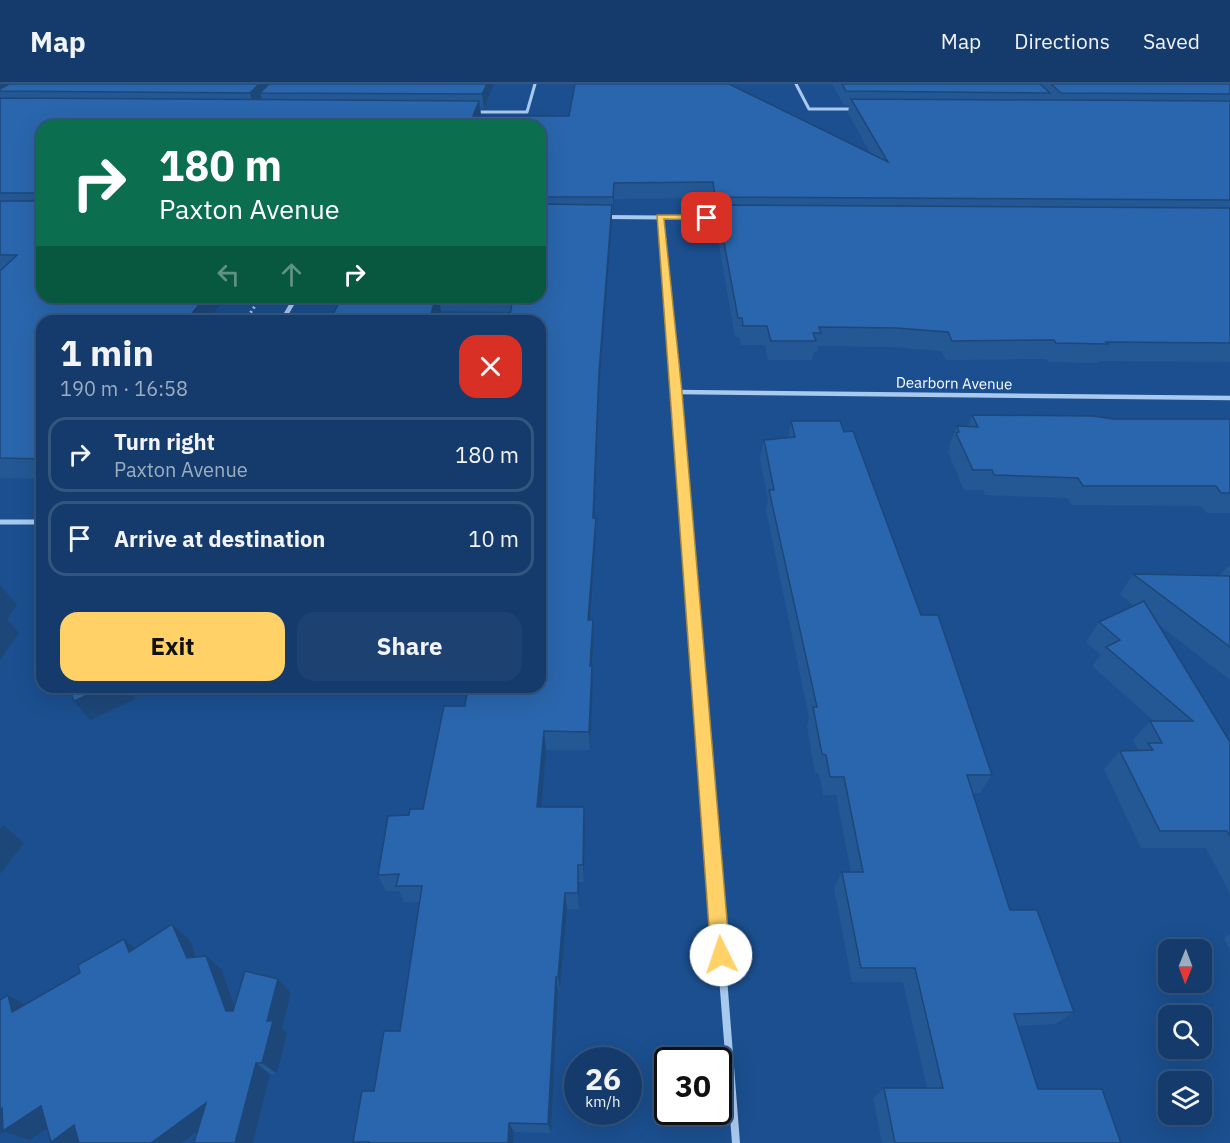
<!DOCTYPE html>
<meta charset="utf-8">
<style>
body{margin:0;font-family:"IBM Plex Sans",sans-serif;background:#1d4271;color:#f1f3f6;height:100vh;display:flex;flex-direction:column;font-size:22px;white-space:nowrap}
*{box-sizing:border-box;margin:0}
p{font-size:20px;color:#9dadc1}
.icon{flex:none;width:33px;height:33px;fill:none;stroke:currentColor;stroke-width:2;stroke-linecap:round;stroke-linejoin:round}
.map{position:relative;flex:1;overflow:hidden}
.details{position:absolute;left:36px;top:231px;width:510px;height:378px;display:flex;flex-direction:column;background:#143b6b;border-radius:18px;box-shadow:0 6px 24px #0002,0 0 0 2px #33557e}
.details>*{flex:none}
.top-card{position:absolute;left:36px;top:36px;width:510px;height:183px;border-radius:18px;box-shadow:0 6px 24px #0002,0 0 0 2px #33557e;background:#0b6e4f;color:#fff;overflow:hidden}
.needle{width:39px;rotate:181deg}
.controls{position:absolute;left:1158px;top:855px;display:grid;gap:12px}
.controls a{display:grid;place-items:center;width:54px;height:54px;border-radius:12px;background:#143b6b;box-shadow:0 6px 24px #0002,0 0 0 2px #33557e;font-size:30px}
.speed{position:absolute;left:564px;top:963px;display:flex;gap:12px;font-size:30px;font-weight:700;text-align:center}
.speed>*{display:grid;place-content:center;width:78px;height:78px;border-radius:50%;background:#143b6b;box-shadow:0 6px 24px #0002,0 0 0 2px #33557e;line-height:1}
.speed small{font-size:15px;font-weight:400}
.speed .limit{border:3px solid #111;border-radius:9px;background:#fff;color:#111}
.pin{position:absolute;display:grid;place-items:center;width:51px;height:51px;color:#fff;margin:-26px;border-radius:12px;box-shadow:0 3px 9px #0006}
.me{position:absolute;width:66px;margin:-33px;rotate:356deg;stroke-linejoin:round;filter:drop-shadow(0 0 4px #0008)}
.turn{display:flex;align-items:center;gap:21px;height:126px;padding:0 24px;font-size:27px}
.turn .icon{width:78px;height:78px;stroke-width:2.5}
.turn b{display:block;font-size:42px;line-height:51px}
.lanes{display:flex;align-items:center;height:57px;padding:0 24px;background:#0003;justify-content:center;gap:30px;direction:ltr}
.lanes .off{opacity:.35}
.round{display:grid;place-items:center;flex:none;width:63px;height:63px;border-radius:18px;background:#1d4271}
.overview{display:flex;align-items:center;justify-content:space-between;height:102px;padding:0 24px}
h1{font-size:36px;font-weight:700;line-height:45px}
.action{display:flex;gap:12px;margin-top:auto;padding:12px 24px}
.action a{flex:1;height:69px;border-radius:18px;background:#ffd166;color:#111;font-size:24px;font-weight:700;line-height:69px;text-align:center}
.action a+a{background:#1d4271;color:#f1f3f6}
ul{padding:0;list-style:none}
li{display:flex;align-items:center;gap:18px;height:75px;margin:0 12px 9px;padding:0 12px;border:3px solid #33557e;border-radius:18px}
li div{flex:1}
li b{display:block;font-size:22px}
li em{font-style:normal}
header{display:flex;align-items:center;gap:36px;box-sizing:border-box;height:84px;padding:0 30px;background:#143b6b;border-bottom:2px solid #33557e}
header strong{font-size:28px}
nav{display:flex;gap:33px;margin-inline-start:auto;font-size:21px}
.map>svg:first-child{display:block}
</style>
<header>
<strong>Map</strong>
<nav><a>Map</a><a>Directions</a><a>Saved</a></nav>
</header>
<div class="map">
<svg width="1230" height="1059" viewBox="0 0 1230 1059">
<rect width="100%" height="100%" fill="#1b4f8f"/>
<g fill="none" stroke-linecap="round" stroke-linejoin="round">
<path stroke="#a9c9ee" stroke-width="3" stroke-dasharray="2 3" stroke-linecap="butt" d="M245,237L259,216"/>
<g stroke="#a9c9ee" stroke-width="3">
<path d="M796,0L809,25H854"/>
<path d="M473,28H527L535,0"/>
</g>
<g stroke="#a9c9ee" stroke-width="4">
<path d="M604,133L722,134"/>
<path d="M659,133L667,208"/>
</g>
<g stroke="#a9c9ee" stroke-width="4.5">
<path d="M667,206L681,353"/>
<path d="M282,237L296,213"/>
<path d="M677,308L1230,314"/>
</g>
<g stroke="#a9c9ee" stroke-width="5">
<path d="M680,352L695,537"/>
<path d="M0,438H42"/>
</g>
<path stroke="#a9c9ee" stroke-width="7" d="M695,535L713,768"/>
<path stroke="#a9c9ee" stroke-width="8" d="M713,766L736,1059"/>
</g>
<g fill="#245895">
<path d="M0,0H494L484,24H480L481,32L870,69L848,29L849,22L844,21L832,0H1230V278L1099,277L1098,279L1048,278L1046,275L946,276L941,267L891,263L818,262L817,268H814L812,276H768L765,261H741L739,253H735L715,138L716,130H714L711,114L614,115L613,129H612L599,308L595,434L596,454L591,536L594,556L592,582L593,602L590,666H546L541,723L585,740L584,798H579V825H567L560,907L558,906L551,1049L514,1048L513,1059H355L353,1058L374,1007L400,947L420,818H404L399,807H386L378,791L409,731L423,725L465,622L540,603L510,228L441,227L331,234L342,213H540V42H42V213H226L208,237H42V395L0,394Z"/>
<path d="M972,331L1113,335H1230V429H1207L1201,422L1072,421L1067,414L985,411L983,406H964L948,368L950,364L949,362L957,342L968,343Z"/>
<path d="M791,337L844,348L921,531L992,691L980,709H972L1010,826L1074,928L1055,940L1018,942L1038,1005L1121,1059H882L873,1014L884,1004H927L903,898H852L834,804L842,788H851L836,711H823L819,689H815L807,642L809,634L766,426L768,415L760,376L764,356L788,354Z"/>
<path d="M1228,482H1230V596L1158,540L1230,658V809L1206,764H1141L1104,685L1120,667H1139L1133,656L1150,637H1154L1092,582L1101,571L1086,558L1099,538L1134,522L1120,510L1133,490L1220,491Z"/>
<path d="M172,840L189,855L197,873L222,886L235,921L278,895L291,909L282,945L287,949L277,990H270L253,1059H194L198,1048L182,1059H55L47,1044L30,1056L5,1048L0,1050V916L8,911L25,921L80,889L124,855L135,864Z"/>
<path d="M1230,850V867L1224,854Z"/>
</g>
<g fill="#1d4779">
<path d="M0,0H27L0,7Z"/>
<path d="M259,0H277L260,9L262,15L254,23L250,9Z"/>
<path d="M487,0H494L484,24L482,10Z"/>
<path d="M479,17L481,31L477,42L473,32Z"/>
<path d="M614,99V115L613,129V113Z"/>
<path d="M612,121V138L599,308L594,454L593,434L599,288Z"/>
<path d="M205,213H226L208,237H186Z"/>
<path d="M436,213H438L441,227L438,237H429Z"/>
<path d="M596,434V454L589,556L588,536Z"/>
<path d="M0,501L17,521L7,535L19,549L0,576Z"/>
<path d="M593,536L594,556L590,602V582Z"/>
<path d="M592,582L593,602L590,666L589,648Z"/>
<path d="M106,603H140L132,606L135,615L90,636L74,617Z"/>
<path d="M544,647L546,666L540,741L537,723Z"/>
<path d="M584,723L585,740L584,798L583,781Z"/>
<path d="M3,741L24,759L0,790V745Z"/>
<path d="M578,781L579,798V825L578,809Z"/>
<path d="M565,809L567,825L560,907L558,893Z"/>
<path d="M172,840L189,855L203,888L187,874Z"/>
<path d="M124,855L142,870L129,868Z"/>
<path d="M206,872L222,886L241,940L226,927Z"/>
<path d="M556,893L558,906L551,1049L548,1040Z"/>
<path d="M278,895L291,909L282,945L287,949L277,990L262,979L267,937Z"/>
<path d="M8,911L31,924L12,928Z"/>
<path d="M256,979L270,990L253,1059H235Z"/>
<path d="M206,1019L223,1029L182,1059H151Z"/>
<path d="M41,1022L66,1032L30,1056L5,1048L0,1050V1026L2,1024Z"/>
<path d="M509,1039L514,1048L513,1059H508Z"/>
<path d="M74,1041L85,1059H55L51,1058Z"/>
</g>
<g fill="#2a66ad" stroke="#1d4779" stroke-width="1.5">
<path d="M9,0H259L250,9L0,7V5Z"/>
<path d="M269,0H487L482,10L260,9Z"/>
<path d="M575,0H729L888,78L851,15L1230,17V116L715,113L713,98L614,99L613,113H540V42H42V213H205L186,237H42V375L0,374V187L17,171H0V117H33L38,114L34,109H0V14L479,17L473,32H569Z"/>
<path d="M842,0H1040L1050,9L846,7Z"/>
<path d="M1051,0H1230V10L1061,9Z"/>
<path d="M540,120L612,121L599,288L593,434H596L588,536H593L590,582H592L589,648L544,647L537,723H584L583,781H578V809H565L558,893H556L548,1040L509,1039L508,1059H369V1058H353L362,1007H374L384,947H400L422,802H396L399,790L378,791L388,732L409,731L410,725H423L444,622H465L468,603H540V237H509L513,213H540Z"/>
<path d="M717,121L1230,124V259L1106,258L1108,260L1056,259L1054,256L952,257L948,248L896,244L819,243L821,249H813L816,257H771L767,242H743L742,234H738Z"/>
<path d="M342,213H436L429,237H327L328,234H331Z"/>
<path d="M972,331L1093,332L1113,335H1230V409H1221L1216,402H1083L1078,394L994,391L992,386H973L956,349L959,348L957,342L978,343Z"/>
<path d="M791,337H840L844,348L853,347L921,531H938L992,691H967L1010,826H1037L1074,928L1014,930L1038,1005H1102L1121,1059H895L884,1004H943L915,884H861L842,788H863L844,693H830L826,671L822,670L813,623H817L769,406H774L764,356L795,353Z"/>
<path d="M1133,490L1230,492V563Z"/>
<path d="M1144,517L1230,658V752L1227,747H1160L1120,667L1153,666L1148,659H1162L1150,637H1193L1106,563L1120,556L1099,538Z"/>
<path d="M69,603H106L74,617Z"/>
<path d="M172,840L187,874L206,872L226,927H233L245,887L278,895L267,937H273L262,979H256L235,1059H194L206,1019L151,1059H79L74,1041L51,1058L41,1022L3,1047L2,1024L0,1026V916L8,911L12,928L80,889L78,881L124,855L129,868Z"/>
</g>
<path fill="#ffd166" stroke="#a68842" stroke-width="1.5" d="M657,131H707L711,134L707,136L664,135L682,308L730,871L728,878L721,881L714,878L711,871Z"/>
<g text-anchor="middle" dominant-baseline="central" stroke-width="6" stroke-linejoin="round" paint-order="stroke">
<g font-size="15" fill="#fff" stroke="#1b4f8f">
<text transform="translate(954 299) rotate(1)">Dearborn Avenue</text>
</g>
</g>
</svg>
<div class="controls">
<a><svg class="needle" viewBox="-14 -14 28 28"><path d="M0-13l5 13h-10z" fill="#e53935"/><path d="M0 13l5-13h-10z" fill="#9dadc1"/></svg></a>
<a><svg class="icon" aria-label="search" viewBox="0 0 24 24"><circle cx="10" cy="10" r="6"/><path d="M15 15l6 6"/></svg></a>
<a><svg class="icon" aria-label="layers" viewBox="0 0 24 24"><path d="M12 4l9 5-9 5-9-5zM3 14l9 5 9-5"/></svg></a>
</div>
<div class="speed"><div>26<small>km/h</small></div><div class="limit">30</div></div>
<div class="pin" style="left:707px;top:134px;background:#d93025"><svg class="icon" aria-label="arrive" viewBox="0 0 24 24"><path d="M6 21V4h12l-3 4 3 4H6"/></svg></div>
<svg class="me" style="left:721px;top:871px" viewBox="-20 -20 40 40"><circle r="19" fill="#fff"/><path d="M0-13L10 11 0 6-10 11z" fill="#ffd166"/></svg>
<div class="top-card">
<div class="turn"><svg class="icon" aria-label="right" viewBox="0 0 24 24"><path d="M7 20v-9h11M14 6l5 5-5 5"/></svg><div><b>180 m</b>Paxton Avenue</div></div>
<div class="lanes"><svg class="icon off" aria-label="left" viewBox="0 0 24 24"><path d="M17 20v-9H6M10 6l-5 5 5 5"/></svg><svg class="icon off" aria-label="ahead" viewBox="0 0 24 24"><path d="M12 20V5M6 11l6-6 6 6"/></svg><svg class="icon" aria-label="right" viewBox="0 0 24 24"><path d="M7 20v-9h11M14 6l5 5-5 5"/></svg></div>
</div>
<section class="details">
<div class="overview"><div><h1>1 min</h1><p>190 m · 16:58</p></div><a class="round" style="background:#d93025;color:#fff"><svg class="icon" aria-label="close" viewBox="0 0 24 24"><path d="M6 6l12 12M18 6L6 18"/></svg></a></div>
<ul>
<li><svg class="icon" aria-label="right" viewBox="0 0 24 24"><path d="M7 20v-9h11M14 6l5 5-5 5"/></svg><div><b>Turn right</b><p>Paxton Avenue</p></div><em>180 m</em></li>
<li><svg class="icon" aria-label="arrive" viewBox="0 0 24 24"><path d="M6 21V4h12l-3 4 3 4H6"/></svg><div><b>Arrive at destination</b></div><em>10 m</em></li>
</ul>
<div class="action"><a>Exit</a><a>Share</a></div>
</section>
</div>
